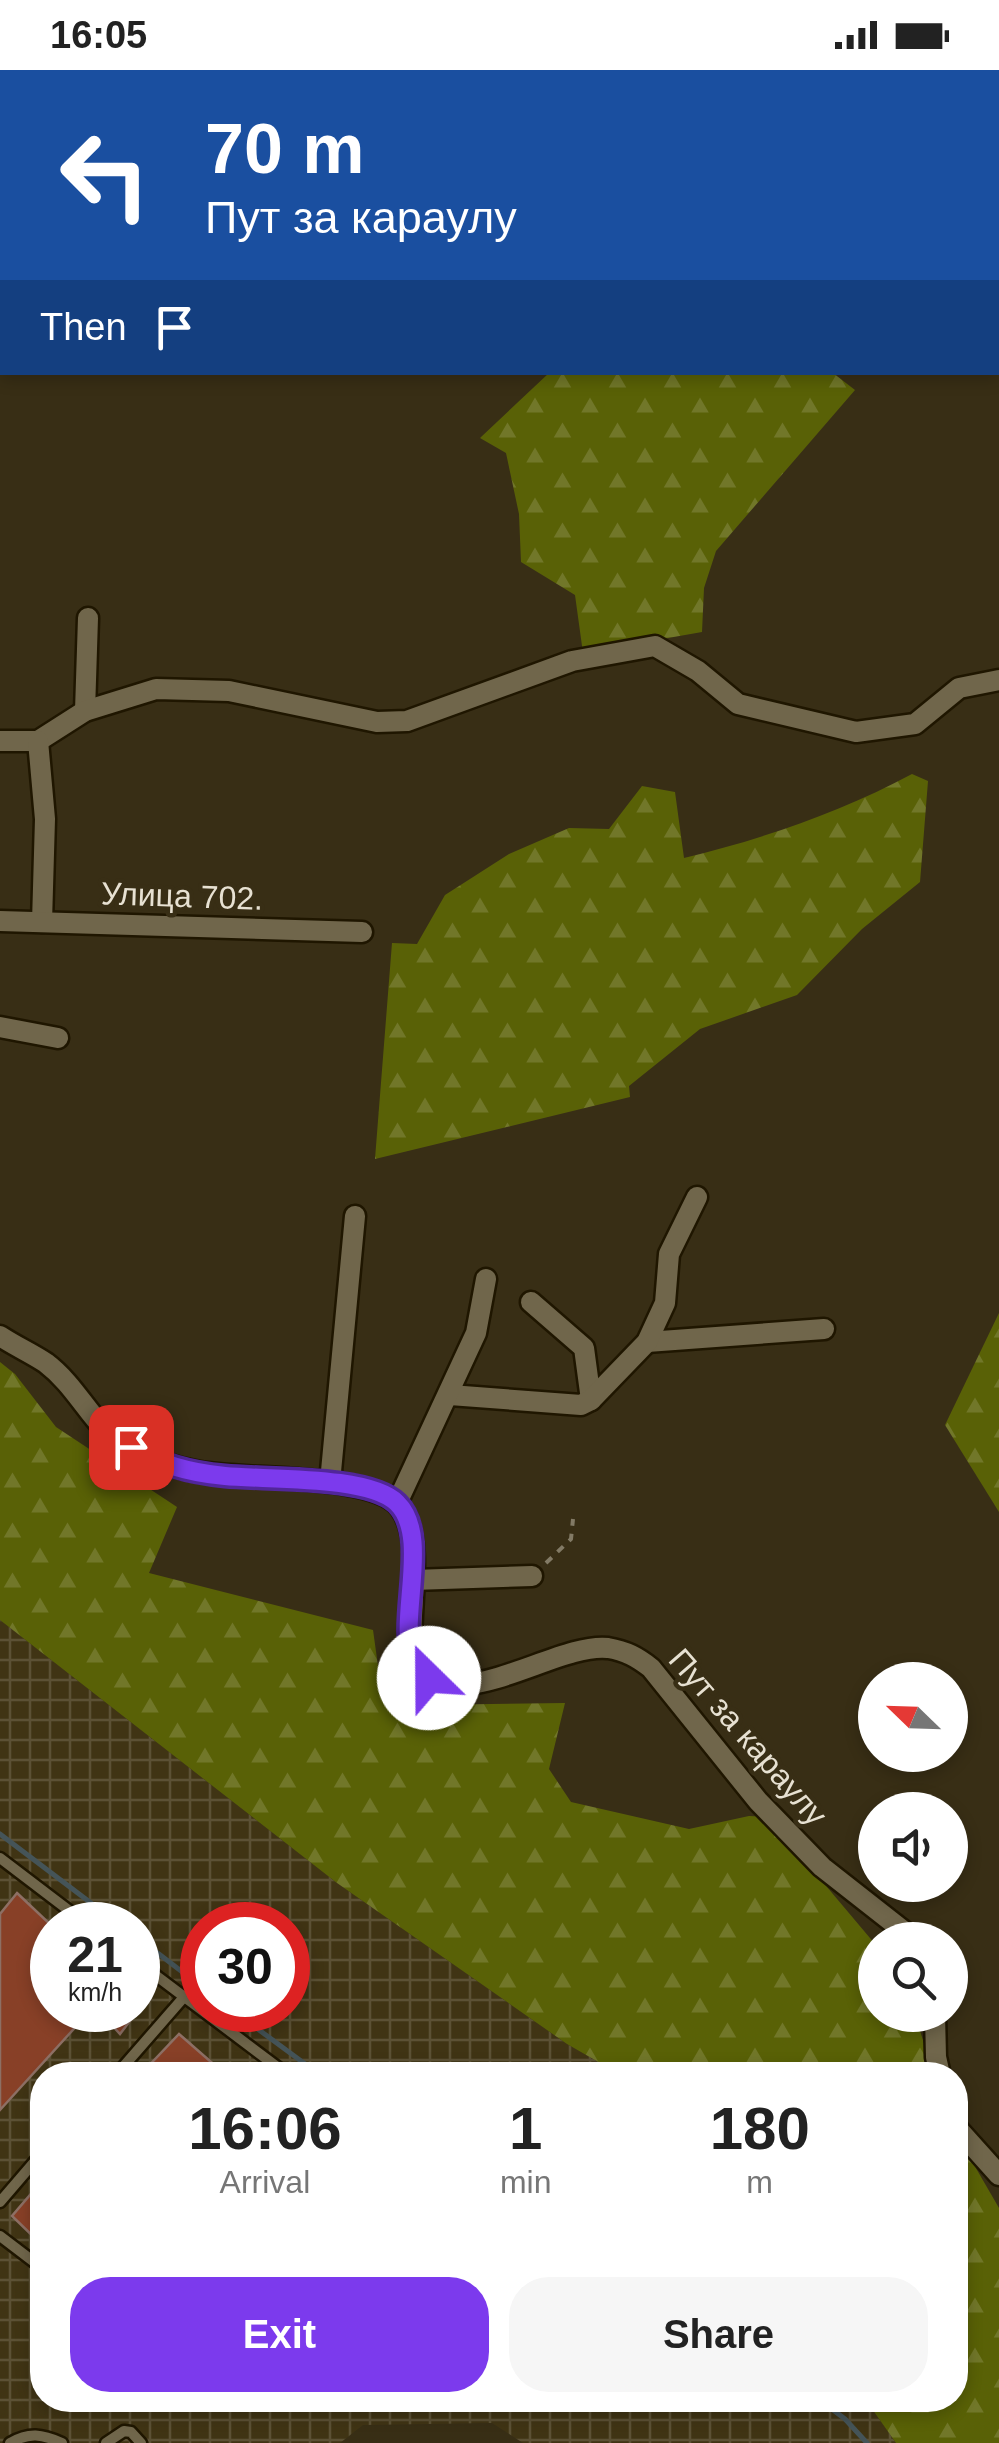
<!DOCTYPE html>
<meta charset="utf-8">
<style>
body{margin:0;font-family:Arial,sans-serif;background:#f6f6f6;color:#222;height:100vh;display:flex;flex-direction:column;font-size:38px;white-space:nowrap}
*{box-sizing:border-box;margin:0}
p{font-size:32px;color:#767676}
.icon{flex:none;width:55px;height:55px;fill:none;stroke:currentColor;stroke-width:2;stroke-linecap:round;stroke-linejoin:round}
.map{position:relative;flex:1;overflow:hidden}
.drawer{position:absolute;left:30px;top:1992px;width:938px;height:350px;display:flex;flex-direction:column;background:#fff;border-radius:40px;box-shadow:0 5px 15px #0003}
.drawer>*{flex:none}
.banner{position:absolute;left:0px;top:0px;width:1000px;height:305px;box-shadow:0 5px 15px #0003;background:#1a4fa0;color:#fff;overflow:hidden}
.needle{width:65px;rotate:293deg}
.tools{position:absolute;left:858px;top:1592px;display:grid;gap:20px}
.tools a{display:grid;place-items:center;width:110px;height:110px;border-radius:50%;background:#fff;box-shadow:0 5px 15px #0003;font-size:50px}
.speed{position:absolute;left:30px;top:1832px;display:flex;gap:20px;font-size:50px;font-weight:700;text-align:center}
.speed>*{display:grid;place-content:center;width:130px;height:130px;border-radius:50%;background:#fff;box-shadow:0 5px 15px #0003;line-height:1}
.speed small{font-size:25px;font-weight:400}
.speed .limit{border:15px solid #d22;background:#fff;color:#111}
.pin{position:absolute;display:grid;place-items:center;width:85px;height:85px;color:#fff;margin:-42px;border-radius:20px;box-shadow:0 5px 15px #0006}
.me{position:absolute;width:110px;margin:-55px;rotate:337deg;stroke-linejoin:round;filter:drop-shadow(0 0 8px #0008)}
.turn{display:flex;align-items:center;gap:35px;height:210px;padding:0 40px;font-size:45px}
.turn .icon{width:130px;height:130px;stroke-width:2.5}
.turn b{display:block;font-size:70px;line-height:85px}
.then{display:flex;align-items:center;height:95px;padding:0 40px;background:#0003;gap:20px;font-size:38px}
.eta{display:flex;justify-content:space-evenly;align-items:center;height:170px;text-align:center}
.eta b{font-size:60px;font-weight:700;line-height:70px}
.primary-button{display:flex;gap:20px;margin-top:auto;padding:20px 40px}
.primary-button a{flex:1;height:115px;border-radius:40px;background:#7c3aed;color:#fff;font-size:40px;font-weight:700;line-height:115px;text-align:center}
.primary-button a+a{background:#f6f6f6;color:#222}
.status{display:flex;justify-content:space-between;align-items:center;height:70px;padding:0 50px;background:#fff;direction:ltr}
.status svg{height:28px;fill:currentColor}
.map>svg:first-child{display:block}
</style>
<div class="status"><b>16:05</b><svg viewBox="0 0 49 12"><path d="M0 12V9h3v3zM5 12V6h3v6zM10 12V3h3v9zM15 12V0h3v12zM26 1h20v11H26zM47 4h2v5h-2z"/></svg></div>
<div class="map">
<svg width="999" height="2373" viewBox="0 0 999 2373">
<defs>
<pattern id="industrial-grid" width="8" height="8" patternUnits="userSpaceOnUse" patternTransform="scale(2.5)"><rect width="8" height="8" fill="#403414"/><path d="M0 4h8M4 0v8" fill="none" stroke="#5c5135"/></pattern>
<pattern id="forest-firs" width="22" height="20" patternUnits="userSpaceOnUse" patternTransform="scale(2.5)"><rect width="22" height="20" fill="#596106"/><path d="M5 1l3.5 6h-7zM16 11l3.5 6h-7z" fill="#717729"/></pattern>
</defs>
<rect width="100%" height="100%" fill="#382e15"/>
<path fill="url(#industrial-grid)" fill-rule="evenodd" d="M0,1550L337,1813L567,1974L621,2005H42V2330H869L870,2336L896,2373H523L492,2353L363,2355L340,2373H0ZM52,1855H138V1940H52ZM202,1855H288V1940H202Z"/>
<g fill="url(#forest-firs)">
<path d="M549,303H833L855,320L716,481L704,518L702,562L583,583L575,525L521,492L519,444L506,383L480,368Z"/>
<path d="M912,704L928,711L920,812L862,859L797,925L700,959L629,1016L630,1027L375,1089L392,873L417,874L445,825L509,784L569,758L609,759L642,716L675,722L684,788C763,769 841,742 912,704Z"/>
<path d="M999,1243V1442L945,1355Z"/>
<path d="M0,1292L15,1304L56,1357L177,1437L149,1503L373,1560L379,1603L420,1635L565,1633L549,1699L571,1732L689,1759L749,1746L768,1747L875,1874V1945H915L934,2005H621L567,1974L337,1813L0,1550Z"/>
<path d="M955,2062L999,2138V2373H896L870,2336L869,2330H955Z"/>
</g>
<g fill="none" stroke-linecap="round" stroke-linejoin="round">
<g stroke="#455458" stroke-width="5">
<path d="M0,1764L120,1855"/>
<path d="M138,1868L202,1917"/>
<path d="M232,1940L320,2005"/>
<path d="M820,2330L845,2349L867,2373"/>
</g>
</g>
<g fill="#884027" stroke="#8d6f64" stroke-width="2.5">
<path d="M17,1823L52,1856V1940H91L0,2040V1844Z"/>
<path d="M138,1935L140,1938L120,1964L98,1940H138Z"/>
<path d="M179,1964L226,2005H140Z"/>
<path d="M42,2111V2175L12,2146Z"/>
</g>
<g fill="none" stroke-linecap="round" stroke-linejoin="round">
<defs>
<g id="service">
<path d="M82,0L87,2"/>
<path d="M0,1788L88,1855"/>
<path d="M138,1892L288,2005"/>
<path d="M116,2005L184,1927"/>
<path d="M0,2132L42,2083"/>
<path d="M0,2166L42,2198"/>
<path d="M10,2373C29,2362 42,2364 62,2373"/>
<path d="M106,2373L124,2361L131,2362L141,2373"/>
</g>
<g id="minor">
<path d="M85,641L88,548"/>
<path d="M0,671H38L85,641L156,619L229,621L377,652L407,651L572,591L655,576L698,601L738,634L856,662L915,654L959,618L999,610"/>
<path d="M38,671L45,749L42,852"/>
<path d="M0,851L362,862"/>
<path d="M0,957L58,968"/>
<path d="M531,1232L584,1278L591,1330"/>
<path d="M0,1266C15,1276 31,1283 46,1293C71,1312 85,1339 106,1361C129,1383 164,1395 195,1401C241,1411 373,1402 400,1437C426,1470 407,1546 412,1587C446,1657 553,1572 608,1578C626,1581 637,1587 651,1598L758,1731L822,1797L915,1870"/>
<path d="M647,1272L824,1259"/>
<path d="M450,1325L581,1335L591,1330L647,1272L665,1233L669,1184L697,1127"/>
<path d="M330,1412L355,1146"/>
<path d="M397,1433L476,1263L486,1209"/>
<path d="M413,1510L532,1506"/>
<path d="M935,1945L936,1987L940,2005"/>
<path d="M955,2056L999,2105"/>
</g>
</defs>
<use href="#service" stroke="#1f1600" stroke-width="15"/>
<use href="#minor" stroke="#1f1600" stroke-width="25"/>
<path stroke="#827a65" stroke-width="4" stroke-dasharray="8 8" stroke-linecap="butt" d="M546,1493L571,1469L573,1449"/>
<use href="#service" stroke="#70664b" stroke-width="10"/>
<use href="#minor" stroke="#70664b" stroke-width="20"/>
</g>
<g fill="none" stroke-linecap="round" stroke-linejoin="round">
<defs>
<path id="route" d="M131,1377C160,1395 191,1403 225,1406C266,1410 369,1405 397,1433C432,1467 396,1553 414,1591C417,1598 424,1603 429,1608"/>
</defs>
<use href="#route" stroke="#51269a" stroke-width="25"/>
<use href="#route" stroke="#7c3aed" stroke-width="18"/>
</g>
<g text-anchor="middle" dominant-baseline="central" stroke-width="9" stroke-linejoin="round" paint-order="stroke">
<g font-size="32" fill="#e7e1d2" stroke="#382e15">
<text transform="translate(182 826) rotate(2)">Улица 702.</text>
<text transform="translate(748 1667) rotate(49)">Пут за караулу</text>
</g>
</g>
</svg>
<div class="tools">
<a><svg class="needle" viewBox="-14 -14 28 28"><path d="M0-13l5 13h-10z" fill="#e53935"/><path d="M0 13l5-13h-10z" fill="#767676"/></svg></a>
<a><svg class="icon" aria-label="sound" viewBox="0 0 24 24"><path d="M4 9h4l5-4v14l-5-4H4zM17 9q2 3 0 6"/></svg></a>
<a><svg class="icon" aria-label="search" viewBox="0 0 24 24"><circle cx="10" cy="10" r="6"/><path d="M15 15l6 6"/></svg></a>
</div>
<div class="speed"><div>21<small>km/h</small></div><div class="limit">30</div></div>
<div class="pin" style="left:131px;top:1377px;background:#d93025"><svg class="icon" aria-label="arrive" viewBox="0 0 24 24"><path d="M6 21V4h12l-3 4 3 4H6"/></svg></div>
<svg class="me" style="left:429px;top:1608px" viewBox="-20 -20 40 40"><circle r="19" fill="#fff"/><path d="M0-13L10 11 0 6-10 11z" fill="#7c3aed"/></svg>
<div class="banner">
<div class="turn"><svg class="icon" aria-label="left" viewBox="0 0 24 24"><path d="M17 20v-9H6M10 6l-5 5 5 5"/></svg><div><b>70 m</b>Пут за караулу</div></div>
<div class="then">Then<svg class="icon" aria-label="arrive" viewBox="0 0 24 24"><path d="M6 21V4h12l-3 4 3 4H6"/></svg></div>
</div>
<section class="drawer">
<div class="eta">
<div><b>16:06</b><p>Arrival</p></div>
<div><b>1</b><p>min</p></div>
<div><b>180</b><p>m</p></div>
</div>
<div class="primary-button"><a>Exit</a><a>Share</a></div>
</section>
</div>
